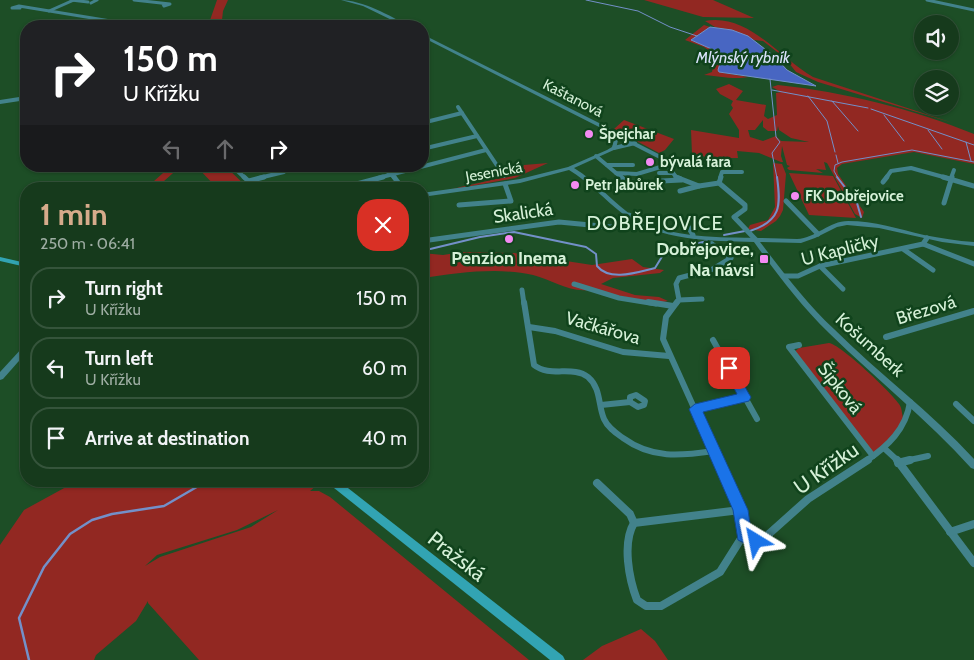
<!DOCTYPE html>
<meta charset="utf-8">
<style>
body{margin:0;font-family:Cabin,sans-serif;background:#234529;color:#f1f3f6;height:100vh;display:flex;flex-direction:column;font-size:19px;white-space:nowrap}
*{box-sizing:border-box;margin:0}
p{font-size:16px;color:#9eada3}
.icon{flex:none;width:28px;height:28px;fill:none;stroke:currentColor;stroke-width:2;stroke-linecap:round;stroke-linejoin:round}
.map{position:relative;flex:1;overflow:hidden}
.drawer{position:absolute;left:20px;top:182px;width:409px;height:305px;display:flex;flex-direction:column;background:#163a1c;border-radius:20px;box-shadow:0 1px 4px #0004,0 0 0 1px #35543b}
.drawer>*{flex:none}
.banner{position:absolute;left:20px;top:20px;width:409px;height:152px;border-radius:20px;box-shadow:0 1px 4px #0004,0 0 0 1px #35543b;background:#202124;color:#fff;overflow:hidden}
.tools{position:absolute;left:914px;top:15px;display:grid;gap:10px}
.tools a{display:grid;place-items:center;width:45px;height:45px;border-radius:50%;background:#163a1c;box-shadow:0 1px 4px #0004,0 0 0 1px #35543b;font-size:25px}
.pin{position:absolute;display:grid;place-items:center;width:42px;height:42px;color:#fff;margin:-21px;border-radius:10px;box-shadow:0 2px 8px #0006}
.me{position:absolute;width:55px;margin:-28px;rotate:325deg;stroke-linejoin:round;filter:drop-shadow(0 0 4px #0008)}
.turn{display:flex;align-items:center;gap:18px;height:105px;padding:0 20px;font-size:22px}
.turn .icon{width:65px;height:65px;stroke-width:2.5}
.turn b{display:block;font-size:35px;line-height:42px}
.lanes{display:flex;align-items:center;height:48px;padding:0 20px;background:#0003;justify-content:center;gap:25px;direction:ltr}
.lanes .off{opacity:.35}
.round{display:grid;place-items:center;flex:none;width:52px;height:52px;border-radius:20px;background:#234529}
.headline{display:flex;align-items:center;justify-content:space-between;height:85px;padding:0 20px}
h1{font-size:30px;font-weight:700;line-height:38px;color:#d6ab8b}
ul{padding:0;list-style:none}
li{display:flex;align-items:center;gap:15px;height:62px;margin:0 10px 8px;padding:0 10px;border:2px solid #35543b;border-radius:20px}
li div{flex:1}
li b{display:block;font-size:19px}
li em{font-style:normal}
.map>svg:first-child{display:block}
</style>
<div class="map">
<svg width="974" height="660" viewBox="0 0 974 660">
<rect width="100%" height="100%" fill="#1d4e26"/>
<g fill="#922822" fill-rule="evenodd">
<path d="M217,0H228L223,11L222,20L216,26H208Z"/>
<path d="M644,0H713L754,18L703,17Z"/>
<path d="M705,21C748,13 779,57 813,77L953,123L818,82L796,72L785,58L763,41L754,40L735,31L715,27Z"/>
<path d="M704,25L710,27L691,40L723,54L719,68L724,73L748,77C735,80 717,76 704,75L712,72L714,62L719,58L704,47L685,40Z"/>
<path d="M729,84L743,91L736,100L766,105L764,116L768,119L777,115L776,93L781,92L772,87L778,85C844,92 913,109 974,134V164L914,152L842,164L837,168L838,174L864,212L862,218L855,214L827,163L824,162L826,170L816,169L823,173L789,170L787,168L790,166L787,165L782,146L781,156L783,162H781L759,153L737,151L738,158H712L692,154L691,130L739,138V130L729,114L733,108L731,105L733,101L720,94L716,89ZM763,120V127L768,131H777L778,126L779,130L791,138L809,142L781,141L776,136L763,141L750,137L748,130H755Z"/>
<path d="M624,120L674,139L665,150L659,153L614,129Z"/>
<path d="M548,163L515,178L449,190C464,185 519,177 524,165Z"/>
<path d="M773,163L782,164L786,174L783,210L780,216L776,221L761,231L748,229L750,225L768,220L775,207Z"/>
<path d="M171,166H181L155,189H145Z"/>
<path d="M196,166H225L249,189H218Z"/>
<path d="M789,173L833,176L856,218L809,215Z"/>
<path d="M462,252L514,253L592,265L632,259L643,267L664,270L660,273L613,278L601,284L635,295L659,297L668,301L657,303L588,290C568,292 552,280 533,275C497,267 458,273 423,278L422,253L443,255Z"/>
<path d="M829,343C840,344 891,392 899,404C903,409 901,416 905,422L873,456L793,353L799,348Z"/>
<path d="M77,481H315L317,485L310,491H319L330,497L529,660H199L148,603V601L136,621L96,655L94,660H0V545L24,510ZM278,510L251,527L160,557L145,566L157,555L237,530Z"/>
<path d="M641,629L655,641L668,660H583L602,646Z"/>
</g>
<path fill="#4866c2" stroke="#7390c9" d="M710,27L732,30L748,36L774,56L787,70L816,86L719,72L718,70L723,54L691,40Z"/>
<g fill="none" stroke-linecap="round" stroke-linejoin="round">
<g stroke="#7390c9" stroke-width="1">
<path d="M586,0L638,11L670,27L697,36"/>
<path d="M770,79L776,137L780,142L772,153L777,178"/>
<path d="M772,90L868,108"/>
<path d="M808,96L827,121L835,152"/>
<path d="M832,101L858,131"/>
<path d="M871,109L974,145"/>
<path d="M884,115L904,141"/>
<path d="M928,130L942,149"/>
<path d="M966,142L971,161"/>
<path d="M836,155L838,163"/>
<path d="M838,178L834,171L835,165L842,162L912,150L974,162"/>
</g>
<g stroke="#7390c9" stroke-width="2">
<path d="M837,177L857,203L861,217"/>
<path d="M750,231C781,221 781,206 777,177"/>
<path d="M724,235L745,231"/>
<path d="M676,249L707,241"/>
<path d="M422,251L480,237L514,232L586,247L596,254L597,266C610,282 638,272 655,268L663,255"/>
</g>
<path stroke="#7390c9" stroke-width="2.5" d="M29,660L19,618L44,567L70,534L92,520L112,514L164,506L207,481"/>
<g stroke="#42828b" stroke-width="3">
<path d="M71,0L88,2"/>
<path d="M134,0L170,4L164,6L163,4"/>
<path d="M927,0L974,10"/>
<path d="M91,3L97,0"/>
<path d="M20,8H12L19,6L135,25"/>
<path d="M49,11L74,0"/>
</g>
<g stroke="#42828b" stroke-width="4">
<path d="M0,102L26,98"/>
<path d="M458,107L504,176"/>
<path d="M422,123L462,113"/>
<path d="M613,133L662,158L676,177L680,178"/>
<path d="M614,148L635,143"/>
<path d="M422,149L477,136"/>
<path d="M596,156L616,173L637,174L667,165"/>
<path d="M607,165H633"/>
<path d="M232,166L245,178"/>
<path d="M381,166L395,178"/>
<path d="M343,169L356,166"/>
<path d="M616,173L622,178"/>
<path d="M659,173H672"/>
<path d="M259,178L284,172"/>
<path d="M378,178L486,150"/>
<path d="M720,178L722,172H742"/>
<path d="M886,178L891,171L911,168L947,178"/>
<path d="M951,178L954,170"/>
</g>
<g stroke="#42828b" stroke-width="5">
<path d="M244,177L257,189"/>
<path d="M394,177L403,189"/>
<path d="M621,177L626,182L645,183"/>
<path d="M676,177L699,186L719,183L745,205V209L734,217L756,240"/>
<path d="M943,177L974,186"/>
<path d="M249,181L264,177"/>
<path d="M661,181L681,180"/>
<path d="M883,182L887,177"/>
<path d="M719,183L721,177"/>
<path d="M338,189L383,177"/>
<path d="M680,191L699,186"/>
<path d="M786,201L818,234"/>
<path d="M944,203L952,177"/>
<path d="M459,205L511,201L505,184"/>
<path d="M629,215L626,222L628,225H645"/>
<path d="M686,223L693,235"/>
<path d="M422,241L559,222L611,227L628,225"/>
<path d="M923,244L974,264"/>
<path d="M903,249L933,270"/>
<path d="M662,253C674,254 698,246 712,244"/>
<path d="M820,266L843,289"/>
<path d="M783,276H798L820,266L923,244L927,238"/>
<path d="M574,284L619,298L656,304"/>
<path d="M522,290L524,304"/>
<path d="M679,300L676,284L679,278L713,269L731,258L712,244"/>
<path d="M679,300L702,299"/>
<path d="M676,304L679,300"/>
</g>
<g stroke="#42828b" stroke-width="6">
<path d="M524,302L534,365C550,378 573,365 588,377C601,388 598,405 604,419C608,428 616,433 623,438C652,459 680,456 714,451"/>
<path d="M648,302L673,306"/>
<path d="M677,302L666,317L663,339L718,461"/>
<path d="M529,327L555,331L623,352L669,356"/>
<path d="M886,337L974,311"/>
<path d="M713,340L757,419"/>
<path d="M799,345L789,347L873,456"/>
<path d="M636,395L645,401L644,405L638,407L630,402V397Z"/>
<path d="M956,404L974,421"/>
<path d="M601,405L630,402"/>
<path d="M695,409L745,397"/>
<path d="M884,448L898,461"/>
<path d="M866,461C888,446 906,429 910,402"/>
<path d="M905,461L928,456"/>
</g>
<g stroke="#42828b" stroke-width="8">
<path d="M718,460L740,510"/>
<path d="M897,460L974,563"/>
<path d="M898,463L910,460"/>
<path d="M597,483L630,514L634,523"/>
<path d="M740,510L744,534L720,572L661,606H646L637,600C629,579 622,543 634,523Z"/>
<path d="M950,532L974,524"/>
<path d="M744,534L756,541L762,540L808,499L868,460"/>
</g>
<g fill="#42828b" fill-rule="evenodd">
<path d="M341,0C361,0 392,16 408,26H404L363,6Z"/>
<path d="M422,34L611,129L618,140L616,149L574,168C597,182 614,204 636,218C670,239 721,237 759,238C772,238 785,239 797,239C816,238 829,221 848,221C874,221 899,229 924,235C941,238 957,241 974,242V246L942,242L879,228L847,225L837,227L815,238L801,243L760,242C783,272 806,303 834,329C879,374 931,412 974,459V469L971,468C927,419 876,379 829,333C801,306 777,274 754,242C711,241 659,241 623,214C605,200 589,182 569,170L520,183L422,197V193L520,179L568,167L607,150L612,147L614,140L607,131L422,37Z"/>
<path d="M26,346V353L3,379L0,380V372L23,347Z"/>
</g>
<g fill="#32a4b3" fill-rule="evenodd">
<path d="M0,257L26,263V267L0,261Z"/>
<path d="M327,481H339L563,656L565,660H550L329,484Z"/>
</g>
</g>
<path fill="#1a73e8" stroke="#114b97" d="M729,364L733,365L749,394L751,397L749,401L703,412L748,510L751,530L761,536L764,541L761,547L756,549L738,540L733,510L689,409L695,404L737,394L723,368Z"/>
<g fill="#f38af2" stroke="#10431c" stroke-width="2">
<circle cx="589" cy="134" r="5"/>
<circle cx="650" cy="162" r="5"/>
<circle cx="575" cy="185" r="5"/>
<circle cx="795" cy="196" r="5"/>
<circle cx="509" cy="239" r="5"/>
<rect x="759" y="254" width="10" height="10" rx="2.5"/>
</g>
<g text-anchor="middle" dominant-baseline="central" stroke-width="5" stroke-linejoin="round" paint-order="stroke">
<g font-size="15" fill="#d6f1d8" stroke="#10431c">
<text transform="translate(573 98) rotate(27)">Kaštanová</text>
<text transform="translate(494 172) rotate(-10)">Jesenická</text>
</g>
<g font-size="15" font-weight="bold" fill="#d6f1d8" stroke="#10431c" text-anchor="start">
<text x="599" y="134">Špejchar</text>
<text x="660" y="162">bývalá fara</text>
<text x="585" y="185">Petr Jabůrek</text>
<text x="805" y="196">FK Dobřejovice</text>
</g>
<g font-size="16" font-style="italic" fill="#d8e2fb" stroke="#10431c">
<text x="743" y="57">Mlýnský rybník</text>
</g>
<g font-size="18" fill="#d6f1d8" stroke="#10431c">
<text transform="translate(523 213) rotate(-8)">Skalická</text>
<text transform="translate(840 250) rotate(-14)">U Kapličky</text>
<text transform="translate(926 310) rotate(-17)">Březová</text>
<text transform="translate(603 328) rotate(16)">Vačkářova</text>
<text transform="translate(870 345) rotate(42)">Košumberk</text>
<text transform="translate(840 388) rotate(52)">Šípková</text>
</g>
<g font-size="18" font-weight="bold" fill="#d6f1d8" stroke="#10431c" text-anchor="end">
<text x="754" y="249">Dobřejovice,<tspan x="754" dy="21">Na návsi</tspan></text>
<text x="509" y="258" text-anchor="middle">Penzion Inema</text>
</g>
<g font-size="20" letter-spacing="1" fill="#d6f1d8" stroke="#10431c">
<text x="655" y="223">DOBŘEJOVICE</text>
</g>
<g font-size="21" fill="#d6f1d8" stroke="#10431c">
<text transform="translate(826 468) rotate(-35)">U Křížku</text>
<text transform="translate(457 556) rotate(38)">Pražská</text>
</g>
</g>
</svg>
<div class="tools">
<a><svg class="icon" aria-label="sound" viewBox="0 0 24 24"><path d="M4 9h4l5-4v14l-5-4H4zM17 9q2 3 0 6"/></svg></a>
<a><svg class="icon" aria-label="layers" viewBox="0 0 24 24"><path d="M12 4l9 5-9 5-9-5zM3 14l9 5 9-5"/></svg></a>
</div>
<div class="pin" style="left:729px;top:368px;background:#d93025"><svg class="icon" aria-label="arrive" viewBox="0 0 24 24"><path d="M6 21V4h12l-3 4 3 4H6"/></svg></div>
<svg class="me" style="left:756px;top:541px" viewBox="-20 -20 40 40"><path d="M0-17L14 15 0 8-14 15z" fill="#1a73e8" stroke="#fff" stroke-width="4"/></svg>
<div class="banner">
<div class="turn"><svg class="icon" aria-label="right" viewBox="0 0 24 24"><path d="M7 20v-9h11M14 6l5 5-5 5"/></svg><div><b>150 m</b>U Křížku</div></div>
<div class="lanes"><svg class="icon off" aria-label="left" viewBox="0 0 24 24"><path d="M17 20v-9H6M10 6l-5 5 5 5"/></svg><svg class="icon off" aria-label="ahead" viewBox="0 0 24 24"><path d="M12 20V5M6 11l6-6 6 6"/></svg><svg class="icon" aria-label="right" viewBox="0 0 24 24"><path d="M7 20v-9h11M14 6l5 5-5 5"/></svg></div>
</div>
<section class="drawer">
<div class="headline"><div><h1>1 min</h1><p>250 m · 06:41</p></div><a class="round" style="background:#d93025;color:#fff"><svg class="icon" aria-label="close" viewBox="0 0 24 24"><path d="M6 6l12 12M18 6L6 18"/></svg></a></div>
<ul>
<li><svg class="icon" aria-label="right" viewBox="0 0 24 24"><path d="M7 20v-9h11M14 6l5 5-5 5"/></svg><div><b>Turn right</b><p>U Křížku</p></div><em>150 m</em></li>
<li><svg class="icon" aria-label="left" viewBox="0 0 24 24"><path d="M17 20v-9H6M10 6l-5 5 5 5"/></svg><div><b>Turn left</b><p>U Křížku</p></div><em>60 m</em></li>
<li><svg class="icon" aria-label="arrive" viewBox="0 0 24 24"><path d="M6 21V4h12l-3 4 3 4H6"/></svg><div><b>Arrive at destination</b></div><em>40 m</em></li>
</ul>
</section>
</div>
